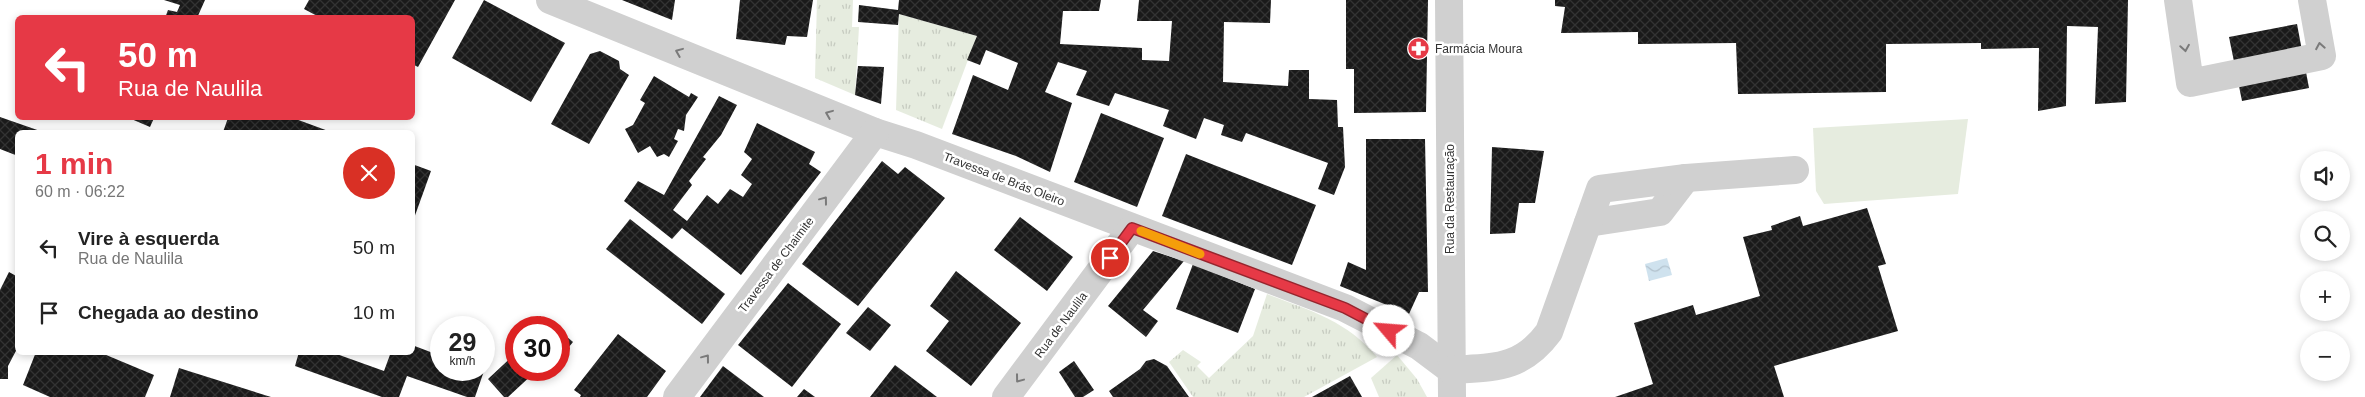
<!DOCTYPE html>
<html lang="pt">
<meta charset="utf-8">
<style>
body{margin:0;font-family:Helvetica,sans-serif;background:#f2f2f2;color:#222;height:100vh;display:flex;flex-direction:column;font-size:19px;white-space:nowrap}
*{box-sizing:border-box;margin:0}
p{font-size:16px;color:#767676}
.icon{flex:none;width:28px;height:28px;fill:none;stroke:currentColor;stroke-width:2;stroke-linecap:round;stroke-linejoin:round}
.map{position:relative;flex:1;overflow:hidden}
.panel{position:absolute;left:15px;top:130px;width:400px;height:225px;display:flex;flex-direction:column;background:#fff;border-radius:8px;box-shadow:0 2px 8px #0003}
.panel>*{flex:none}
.top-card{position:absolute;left:15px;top:15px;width:400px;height:105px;border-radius:8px;box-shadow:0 2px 8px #0003;background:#e63946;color:#fff;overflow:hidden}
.tools{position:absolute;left:2300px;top:151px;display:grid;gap:10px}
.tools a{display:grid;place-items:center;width:50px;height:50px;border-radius:50%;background:#fff;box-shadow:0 2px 8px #0003;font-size:25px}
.speed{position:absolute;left:430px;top:316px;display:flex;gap:10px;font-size:25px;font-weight:700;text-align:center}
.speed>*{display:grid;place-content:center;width:65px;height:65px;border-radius:50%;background:#fff;box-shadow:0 2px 8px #0003;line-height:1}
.speed small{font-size:12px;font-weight:400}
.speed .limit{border:8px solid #d22;background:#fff;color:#111}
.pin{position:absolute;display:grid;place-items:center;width:42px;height:42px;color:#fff;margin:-21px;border:2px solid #fff;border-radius:50%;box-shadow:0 1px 5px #0007}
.me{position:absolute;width:55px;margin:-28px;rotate:297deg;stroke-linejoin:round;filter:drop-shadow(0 0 4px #0008)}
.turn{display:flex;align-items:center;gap:18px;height:105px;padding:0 20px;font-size:22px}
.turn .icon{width:65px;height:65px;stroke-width:2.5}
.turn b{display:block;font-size:35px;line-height:42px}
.round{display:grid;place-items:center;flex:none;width:52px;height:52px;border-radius:26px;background:#f2f2f2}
.overview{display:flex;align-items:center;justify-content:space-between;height:85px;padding:0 20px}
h1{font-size:30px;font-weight:600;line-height:38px;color:#e63946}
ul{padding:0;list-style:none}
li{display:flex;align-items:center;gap:15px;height:65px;padding:0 20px}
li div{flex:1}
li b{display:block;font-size:19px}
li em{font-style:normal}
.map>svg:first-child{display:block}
</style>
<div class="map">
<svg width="2365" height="397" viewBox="0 0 2365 397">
<defs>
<pattern id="grass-tufts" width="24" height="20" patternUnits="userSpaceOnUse" patternTransform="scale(1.25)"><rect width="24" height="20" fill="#e6ecdf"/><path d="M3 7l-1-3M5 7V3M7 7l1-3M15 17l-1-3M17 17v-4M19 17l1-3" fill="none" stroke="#c6cbc0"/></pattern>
<pattern id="water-waves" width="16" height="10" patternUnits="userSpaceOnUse" patternTransform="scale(1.25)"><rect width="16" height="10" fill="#cfe2ee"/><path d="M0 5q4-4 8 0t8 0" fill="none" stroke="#b2c2cd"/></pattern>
<pattern id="building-cross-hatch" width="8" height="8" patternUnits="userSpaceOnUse" patternTransform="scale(1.25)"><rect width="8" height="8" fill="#1a1a1a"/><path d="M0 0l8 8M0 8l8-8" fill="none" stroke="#333"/></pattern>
</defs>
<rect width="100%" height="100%" fill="#fff"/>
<g fill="url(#grass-tufts)">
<path d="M817,0H853L852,27H859L855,95L815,78Z"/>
<path d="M899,14L977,36L942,129L896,110Z"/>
<path d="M1267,294C1309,310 1348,321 1377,357L1304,397H1193L1169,362L1183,350L1201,362L1197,366L1209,378L1253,336Z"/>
<path d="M1397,355L1417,379L1427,397H1379L1371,378Z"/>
</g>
<path fill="#e6ecdf" d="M1968,119L1958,194L1824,204L1816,191L1813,128Z"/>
<path fill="url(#water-waves)" d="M1667,258L1672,275L1649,281L1645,264Z"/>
<g fill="url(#building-cross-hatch)">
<path d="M164,0H205L197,18H165L168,10L177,12L180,5Z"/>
<path d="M309,0H455L418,67L412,64V18H321L304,9Z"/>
<path d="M484,0L565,43L531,102L452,58Z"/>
<path d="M622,0H675L672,20Z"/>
<path d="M740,0H813L807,37L787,36L785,45L736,39Z"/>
<path d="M899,0H1101L1099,11H1063L1060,44L1142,48V60L1169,61L1172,21H1137L1139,0H1271L1270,23L1224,22L1223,82L1288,86L1289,70H1309V99L1337,100L1338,127H1343L1345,167L1334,195L1318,189L1328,163L1246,133L1242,142L1221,135L1224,125L1204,118L1196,139L1163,126L1169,110L1115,93L1109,106L1076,95L1087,71L1058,62L1045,92L1072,103L1050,172L1016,156L952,134L973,75L1008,90L1018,63L986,50L980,65L967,60L977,36L899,14L898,25L858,22L859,5L898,10Z"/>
<path d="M1346,0H1428L1426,112L1354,113V69H1346Z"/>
<path d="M1555,0H2128L2126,102L2095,104L2098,27L2067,26L2066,106L2038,111L2039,48L1981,49V43L1886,44V92L1738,94L1736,43L1638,44V32L1561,33L1565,7L1555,6Z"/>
<path d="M2297,24L2309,88L2242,101L2229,37Z"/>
<path d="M600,51L619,61L620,69L629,75L589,144L551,124L590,54Z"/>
<path d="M858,66L884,67L881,104L855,95Z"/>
<path d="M654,76L689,97L691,93L698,97L686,115L684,131L678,129L674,139L678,141L669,157L664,154L657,157L650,146L638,153L625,129L633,125L645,103L640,100Z"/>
<path d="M719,96L737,105L721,135L703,157L706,159L689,181L692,185L673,210L687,221L707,195L718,204L730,189L743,197L752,184L741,175L752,159L744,152L757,123L815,152L809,164L821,172L741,275L682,228L672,239L624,201L638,181L664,195Z"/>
<path d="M1101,113L1164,138L1137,207L1074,182Z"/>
<path d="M0,117L43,132H18V156L0,149Z"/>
<path d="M129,118H154L150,127Z"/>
<path d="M228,118H293L331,132H223Z"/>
<path d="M1366,139H1425L1428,292H1419L1409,314L1340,286L1348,262L1366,270Z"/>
<path d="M1492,147L1544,151L1535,203H1519L1515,233L1490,234Z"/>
<path d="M1186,154L1316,205L1292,265L1162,216Z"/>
<path d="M882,161L898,174L905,167L945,198L858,306L802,264Z"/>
<path d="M412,164L431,171L413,221H412Z"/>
<path d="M1867,208L1886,264L1878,266L1898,331L1774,366L1784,397H1615L1653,384L1634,323L1693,305L1696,315L1760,296L1743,237L1772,230L1771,226L1800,216L1803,226Z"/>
<path d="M1020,217L1073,257L1047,291L994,250Z"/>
<path d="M630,219L725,294L702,324L606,249Z"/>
<path d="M1153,251L1184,261L1143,310L1158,321L1146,337L1108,306Z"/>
<path d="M1193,264L1255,289L1238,333L1176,309Z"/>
<path d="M956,271L1021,323L971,386L926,351L949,321L930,306Z"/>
<path d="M9,272L18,277V347L8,366V379H0V290Z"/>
<path d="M788,283L841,324L792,387L738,345Z"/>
<path d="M868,307L891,325L870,351L846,333Z"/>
<path d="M540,316L555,328H531Z"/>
<path d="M559,330L573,342L559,359Z"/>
<path d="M618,334L666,371L647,397H580L581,395L574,390Z"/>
<path d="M412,345L441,356V370L484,371L475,397H467L407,376L399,397H382L295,366L299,352H331L384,371L391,352H412Z"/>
<path d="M36,352H99L154,375L145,397H50L23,385Z"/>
<path d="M516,353V370L536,371L508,397H504L488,379Z"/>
<path d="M1154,359L1167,366L1189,397H1113L1109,391L1140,369L1146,361Z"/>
<path d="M1074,361L1094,390L1083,397H1075L1059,372Z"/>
<path d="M895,365L937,397H870Z"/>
<path d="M723,366L764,397H700Z"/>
<path d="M179,368L271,397H170Z"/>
<path d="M1350,376L1362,397H1312Z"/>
<path d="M804,389L815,397H797Z"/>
</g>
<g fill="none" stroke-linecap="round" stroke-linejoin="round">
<g stroke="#d0d0d0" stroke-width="28">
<path d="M550,0L875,132L916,145L1345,308L1419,346L1451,370"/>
<path d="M1449,0L1452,397"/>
<path d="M2178,0L2190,83L2322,56L2312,0"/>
<path d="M1588,223L1660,212L1686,178"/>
<path d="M1451,370C1493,367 1521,370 1549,332L1600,189L1686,178L1795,170"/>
<path d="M677,397L875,132"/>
<path d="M1006,397L1132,228"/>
</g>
</g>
<defs><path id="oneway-chevron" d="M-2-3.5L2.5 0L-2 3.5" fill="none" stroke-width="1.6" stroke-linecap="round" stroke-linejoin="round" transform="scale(1.25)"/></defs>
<g stroke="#7a7a7a">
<use href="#oneway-chevron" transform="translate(2320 46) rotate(-100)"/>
<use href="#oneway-chevron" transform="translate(2185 48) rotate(81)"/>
<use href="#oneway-chevron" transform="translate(679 52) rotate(-158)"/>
<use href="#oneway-chevron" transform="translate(829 114) rotate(-158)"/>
<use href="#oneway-chevron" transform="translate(824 200) rotate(-53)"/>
<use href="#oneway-chevron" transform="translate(706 358) rotate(-53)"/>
<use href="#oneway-chevron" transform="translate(1019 379) rotate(127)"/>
</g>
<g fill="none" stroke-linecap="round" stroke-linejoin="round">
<defs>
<path id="route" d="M1110,258L1132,228L1345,308L1389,331"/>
</defs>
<use href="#route" stroke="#96252e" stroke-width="12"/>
<use href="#route" stroke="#e63946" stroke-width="9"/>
<path stroke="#f59e0b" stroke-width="9" d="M1141,231L1200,254"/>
</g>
<defs>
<symbol id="pharmacy-disc" viewBox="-11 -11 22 22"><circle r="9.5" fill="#e63946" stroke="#fff"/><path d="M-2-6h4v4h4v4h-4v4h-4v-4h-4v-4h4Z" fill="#fff"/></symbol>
</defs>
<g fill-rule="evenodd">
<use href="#pharmacy-disc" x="1406" y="36" width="25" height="25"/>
</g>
<g text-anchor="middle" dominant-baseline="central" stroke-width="5" stroke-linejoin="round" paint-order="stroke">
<g font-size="12" fill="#333" stroke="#fff" text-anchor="start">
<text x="1435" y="49">Farmácia Moura</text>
</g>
<g font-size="12" fill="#333" stroke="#fff">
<text transform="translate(1004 179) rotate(21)">Travessa de Brás Oleiro</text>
<text transform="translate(1450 199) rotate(-90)">Rua da Restauração</text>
<text transform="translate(776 265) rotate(-53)">Travessa de Chaimite</text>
<text transform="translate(1061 325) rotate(-53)">Rua de Naulila</text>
</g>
</g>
</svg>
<div class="tools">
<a><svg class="icon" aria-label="sound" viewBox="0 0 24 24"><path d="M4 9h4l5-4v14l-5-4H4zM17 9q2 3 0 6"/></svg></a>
<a><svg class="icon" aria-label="search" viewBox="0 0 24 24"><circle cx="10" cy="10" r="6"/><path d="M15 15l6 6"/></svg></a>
<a>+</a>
<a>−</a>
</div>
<div class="speed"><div>29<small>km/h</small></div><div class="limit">30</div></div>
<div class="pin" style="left:1110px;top:258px;background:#d93025"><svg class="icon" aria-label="arrive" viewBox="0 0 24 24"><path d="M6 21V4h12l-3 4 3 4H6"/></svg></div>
<svg class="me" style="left:1389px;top:331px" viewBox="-20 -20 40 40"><circle r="19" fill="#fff"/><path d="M0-13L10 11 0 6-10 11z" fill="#e63946"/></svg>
<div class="top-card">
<div class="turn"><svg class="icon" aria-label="left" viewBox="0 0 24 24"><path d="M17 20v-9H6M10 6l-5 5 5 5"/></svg><div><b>50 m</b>Rua de Naulila</div></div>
</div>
<section class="panel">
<div class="overview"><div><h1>1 min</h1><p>60 m · 06:22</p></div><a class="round" style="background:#d93025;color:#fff"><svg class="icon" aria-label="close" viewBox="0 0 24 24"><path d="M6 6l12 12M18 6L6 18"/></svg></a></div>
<ul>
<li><svg class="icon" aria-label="left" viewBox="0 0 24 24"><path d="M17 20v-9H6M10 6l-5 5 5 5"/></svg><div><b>Vire à esquerda</b><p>Rua de Naulila</p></div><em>50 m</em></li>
<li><svg class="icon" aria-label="arrive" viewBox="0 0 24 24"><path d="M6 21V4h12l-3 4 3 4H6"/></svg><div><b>Chegada ao destino</b></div><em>10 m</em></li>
</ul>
</section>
</div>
